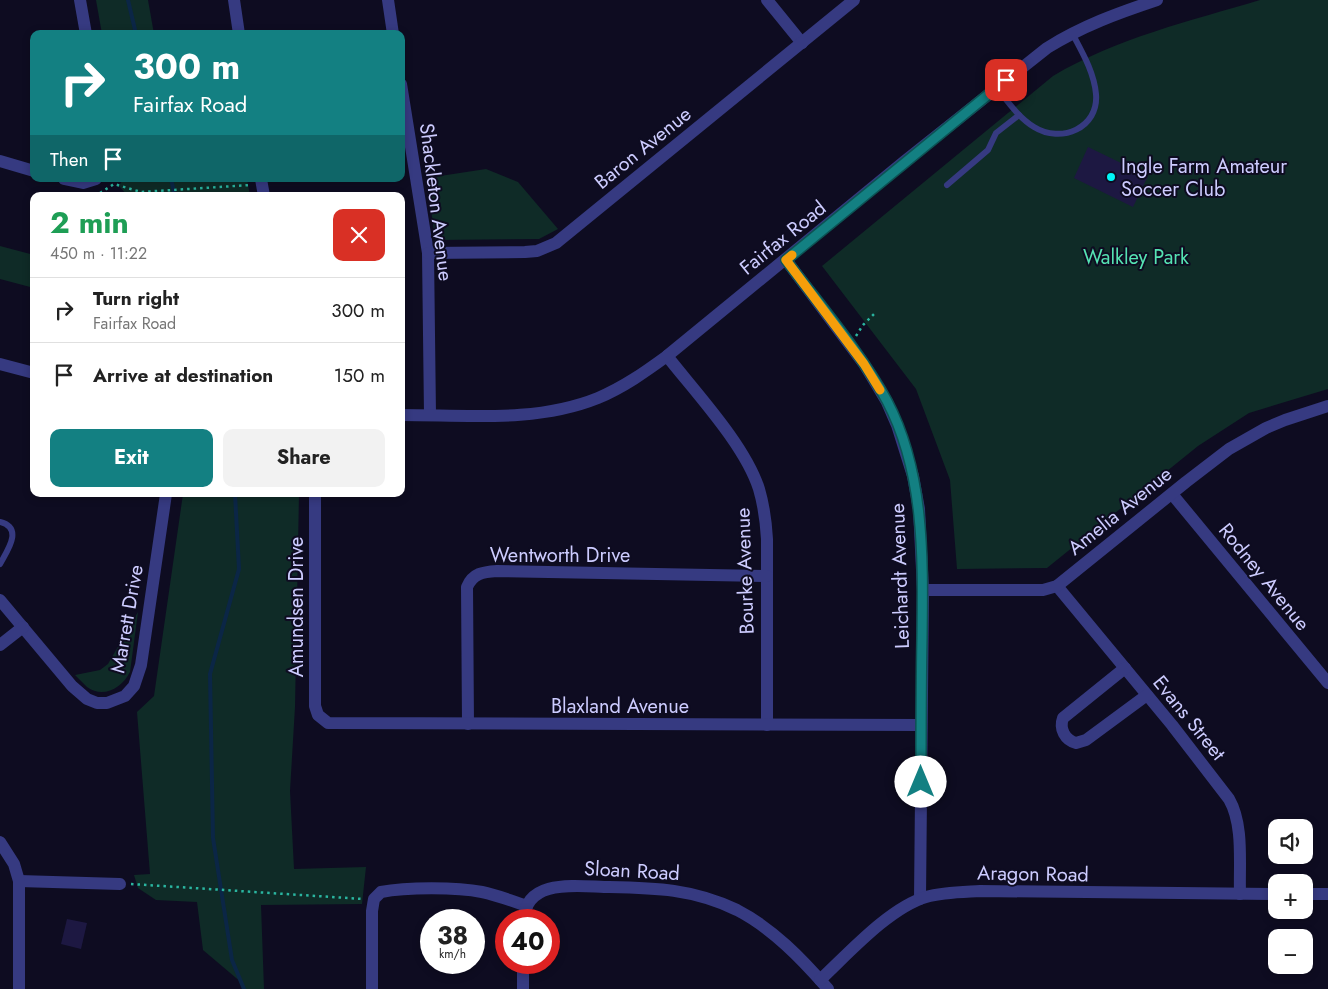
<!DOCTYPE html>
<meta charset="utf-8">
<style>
body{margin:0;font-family:Jost,sans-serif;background:#f2f2f2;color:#222;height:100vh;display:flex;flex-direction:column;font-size:19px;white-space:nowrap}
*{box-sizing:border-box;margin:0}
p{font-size:16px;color:#767676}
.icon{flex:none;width:28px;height:28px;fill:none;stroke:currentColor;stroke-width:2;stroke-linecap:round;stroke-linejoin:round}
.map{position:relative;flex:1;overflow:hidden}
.panel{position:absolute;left:30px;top:192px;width:375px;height:305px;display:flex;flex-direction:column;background:#fff;border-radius:10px;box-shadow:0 2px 8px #0003}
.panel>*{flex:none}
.guide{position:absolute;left:30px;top:30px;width:375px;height:152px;border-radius:10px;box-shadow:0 2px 8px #0003;background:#138082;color:#fff;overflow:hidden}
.buttons{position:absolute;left:1268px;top:819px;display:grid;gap:10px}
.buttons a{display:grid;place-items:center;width:45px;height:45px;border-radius:10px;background:#fff;box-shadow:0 2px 8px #0003;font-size:25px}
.speed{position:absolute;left:420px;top:909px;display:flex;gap:10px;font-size:25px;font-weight:700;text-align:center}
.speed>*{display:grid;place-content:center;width:65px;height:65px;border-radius:50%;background:#fff;box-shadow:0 2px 8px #0003;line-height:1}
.speed small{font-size:12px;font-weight:400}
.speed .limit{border:8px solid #d22;background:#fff;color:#111}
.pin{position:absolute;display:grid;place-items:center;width:42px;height:42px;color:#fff;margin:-21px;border-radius:10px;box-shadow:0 2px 8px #0006}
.me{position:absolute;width:55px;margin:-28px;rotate:0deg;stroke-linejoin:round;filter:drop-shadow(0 0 4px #0008)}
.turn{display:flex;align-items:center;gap:18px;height:105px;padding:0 20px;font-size:22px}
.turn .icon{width:65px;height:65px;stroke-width:2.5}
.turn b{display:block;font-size:35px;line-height:42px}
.then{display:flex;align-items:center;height:48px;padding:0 20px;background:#0003;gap:10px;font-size:19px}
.round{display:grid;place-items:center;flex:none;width:52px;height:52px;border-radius:10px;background:#f2f2f2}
.headline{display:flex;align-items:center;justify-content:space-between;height:85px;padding:0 20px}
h1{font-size:30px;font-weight:700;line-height:38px;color:#1e9e55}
.button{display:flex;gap:10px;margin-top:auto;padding:10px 20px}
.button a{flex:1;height:58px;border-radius:10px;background:#138082;color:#fff;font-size:20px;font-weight:700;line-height:58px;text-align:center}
.button a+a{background:#f2f2f2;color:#222}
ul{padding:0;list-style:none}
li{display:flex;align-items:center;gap:15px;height:65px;padding:0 20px;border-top:1px solid #e0e0e0}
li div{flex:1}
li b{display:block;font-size:19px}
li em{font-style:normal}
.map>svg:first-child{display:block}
</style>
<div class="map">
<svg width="1328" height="989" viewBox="0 0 1328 989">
<rect width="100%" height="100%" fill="#0e0c21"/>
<g fill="#0f2b27">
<path d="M96,0H148L154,34H102Z"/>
<path d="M1260,0H1328V389L1249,413L1198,446L1047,568L957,569L950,480L916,389L822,266L1053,76C1117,38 1190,21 1260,0Z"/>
<path d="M486,169L518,182L558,229L539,239L435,240L427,178Z"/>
<path d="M123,179H247L250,196H128L119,186Z"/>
<path d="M0,246L34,255V288L0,279Z"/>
<path d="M183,494H299L295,707L290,791L294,869L366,867L362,904L261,905L264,989H242V983L203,950L197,902L156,900L138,888L134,875L150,874L137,712L154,696Z"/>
<path d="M138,612L130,672C122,688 103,699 87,687C83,683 79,679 75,675L100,670L108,664Z"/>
</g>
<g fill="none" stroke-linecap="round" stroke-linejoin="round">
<g stroke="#0b2646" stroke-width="4">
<path d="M128,0L136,34"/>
<path d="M171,179L175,196"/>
<path d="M235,494L239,569L210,674L213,838L232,960L244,989"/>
</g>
</g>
<g fill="#1d1842">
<path d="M1088,147L1148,176L1133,207L1074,178Z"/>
<path d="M67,919L87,923L81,949L61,944Z"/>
</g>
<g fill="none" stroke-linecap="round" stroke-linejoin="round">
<g stroke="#2ab5a0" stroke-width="2.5" stroke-dasharray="2.5 4" stroke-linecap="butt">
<path d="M100,193L114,184L141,192L250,185"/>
<path d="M856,336L863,325L876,312"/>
<path d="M131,884L363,899"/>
</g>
<g stroke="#363a81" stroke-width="6">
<path d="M997,88C1008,102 1019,118 1034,127C1061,144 1099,128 1096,94C1094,72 1082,52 1072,33"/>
<path d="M947,185L988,150L996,133L1019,115"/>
<path d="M0,522C24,528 7,551 0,564"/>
</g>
<g stroke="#363a81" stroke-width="12">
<path d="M80,0L86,34"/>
<path d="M388,0L393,34"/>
<path d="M767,0L802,43"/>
<path d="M401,84L428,253L430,415"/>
<path d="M0,161L34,171"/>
<path d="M64,179L83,183L96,179"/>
<path d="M428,253L525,252L537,251L556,243L854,0"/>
<path d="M667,356C696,393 745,445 759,489C764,506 766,522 767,539V725"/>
<path d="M0,364L34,373"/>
<path d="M1172,494L1328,683"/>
<path d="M1057,586L1172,725L1229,799C1244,825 1239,864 1240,894"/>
<path d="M923,590H1043L1057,586L1186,482L1229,449L1266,428L1285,420L1328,406"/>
<path d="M0,600L72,686L87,699L97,703H107L125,696L134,686L141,665L166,494"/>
<path d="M0,645L23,627"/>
<path d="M1125,668L1063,718C1059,729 1065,740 1076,743L1086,740L1147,695"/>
<path d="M468,724L467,587C473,573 483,572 497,571L767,576"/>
<path d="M19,881L120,884"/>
<path d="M372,989V911L374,899L381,892C406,887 457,887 482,892C497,895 512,901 527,906"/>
</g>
<g stroke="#363a81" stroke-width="12">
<path d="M234,0L239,34"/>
<path d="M261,179L264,196"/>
<path d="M786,260L864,364L878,387L887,402L897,425L913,476L919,509L923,590L920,899"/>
<path d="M401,415C467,415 536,423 598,398C624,387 645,372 667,356L905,161L1047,48C1082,26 1118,13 1157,0"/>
<path d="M315,494V706L318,715L328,723L921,725"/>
<path d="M0,842L14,864L19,881V989"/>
<path d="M1304,894H1328"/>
<path d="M524,920C525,879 575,886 604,887C653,888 691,888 737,910C772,928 802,959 828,989"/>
<path d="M820,980C848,954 889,908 926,897C943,892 962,892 980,891L1276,894"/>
<path d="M523,989V962"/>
</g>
</g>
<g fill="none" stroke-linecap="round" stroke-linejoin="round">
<defs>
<path id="route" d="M921,782C921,734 921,686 922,638C923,559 925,473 887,401C861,353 819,304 786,260L1006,80"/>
</defs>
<use href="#route" stroke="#0c5354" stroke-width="12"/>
<use href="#route" stroke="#138082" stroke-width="9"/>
<path stroke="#f59e0b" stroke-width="9" d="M792,255L786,260L864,364L880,390"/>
</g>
<circle fill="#00f4f7" stroke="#0e0c21" stroke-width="2" cx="1111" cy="177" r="5"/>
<g text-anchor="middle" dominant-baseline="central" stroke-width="4" stroke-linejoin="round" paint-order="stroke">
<g font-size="20" fill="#cdccff" stroke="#0e0c21">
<text transform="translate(643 148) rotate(-39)">Baron Avenue</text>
<text transform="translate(436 202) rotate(83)">Shackleton Avenue</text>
<text transform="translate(783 238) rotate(-39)">Fairfax Road</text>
<text transform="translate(1120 511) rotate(-39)">Amelia Avenue</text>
<text x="560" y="555">Wentworth Drive</text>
<text transform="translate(745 571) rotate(-92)">Bourke Avenue</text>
<text transform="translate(900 576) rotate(-92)">Leichardt Avenue</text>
<text transform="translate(1264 577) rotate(51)">Rodney Avenue</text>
<text transform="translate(296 607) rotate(-90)">Amundsen Drive</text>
<text transform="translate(127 619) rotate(-80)">Marrett Drive</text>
<text x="620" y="706">Blaxland Avenue</text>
<text transform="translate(1189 718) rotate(51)">Evans Street</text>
<text transform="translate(632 871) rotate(3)">Sloan Road</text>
<text transform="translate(1033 874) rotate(1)">Aragon Road</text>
</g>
<g font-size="20" fill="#cdccff" stroke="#0e0c21" text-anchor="start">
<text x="1121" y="166">Ingle Farm Amateur<tspan x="1121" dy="23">Soccer Club</tspan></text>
</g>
<g font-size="20" fill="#55e2b2" stroke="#0e0c21">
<text x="1136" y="257">Walkley Park</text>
</g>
</g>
</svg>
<div class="buttons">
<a><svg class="icon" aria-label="sound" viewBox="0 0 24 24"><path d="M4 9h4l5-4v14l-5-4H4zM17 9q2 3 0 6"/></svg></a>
<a>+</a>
<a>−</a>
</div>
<div class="speed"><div>38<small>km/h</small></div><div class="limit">40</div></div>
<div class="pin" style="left:1006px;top:80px;background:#d93025"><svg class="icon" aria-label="arrive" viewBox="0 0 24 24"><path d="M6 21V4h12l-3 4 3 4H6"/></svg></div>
<svg class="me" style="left:921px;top:782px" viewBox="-20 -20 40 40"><circle r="19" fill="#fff"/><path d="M0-13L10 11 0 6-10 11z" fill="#138082"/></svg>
<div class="guide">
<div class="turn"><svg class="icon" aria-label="right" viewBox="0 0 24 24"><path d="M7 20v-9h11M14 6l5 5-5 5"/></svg><div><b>300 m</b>Fairfax Road</div></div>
<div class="then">Then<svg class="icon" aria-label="arrive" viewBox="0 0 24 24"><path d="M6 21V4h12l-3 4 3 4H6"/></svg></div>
</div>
<section class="panel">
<div class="headline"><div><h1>2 min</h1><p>450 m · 11:22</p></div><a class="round" style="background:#d93025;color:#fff"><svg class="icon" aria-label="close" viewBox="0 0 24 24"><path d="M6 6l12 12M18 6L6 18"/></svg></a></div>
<ul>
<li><svg class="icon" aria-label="right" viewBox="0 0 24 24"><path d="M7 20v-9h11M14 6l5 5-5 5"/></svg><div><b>Turn right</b><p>Fairfax Road</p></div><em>300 m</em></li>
<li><svg class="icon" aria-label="arrive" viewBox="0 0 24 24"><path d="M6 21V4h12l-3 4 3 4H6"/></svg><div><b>Arrive at destination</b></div><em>150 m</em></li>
</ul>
<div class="button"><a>Exit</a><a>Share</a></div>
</section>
</div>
